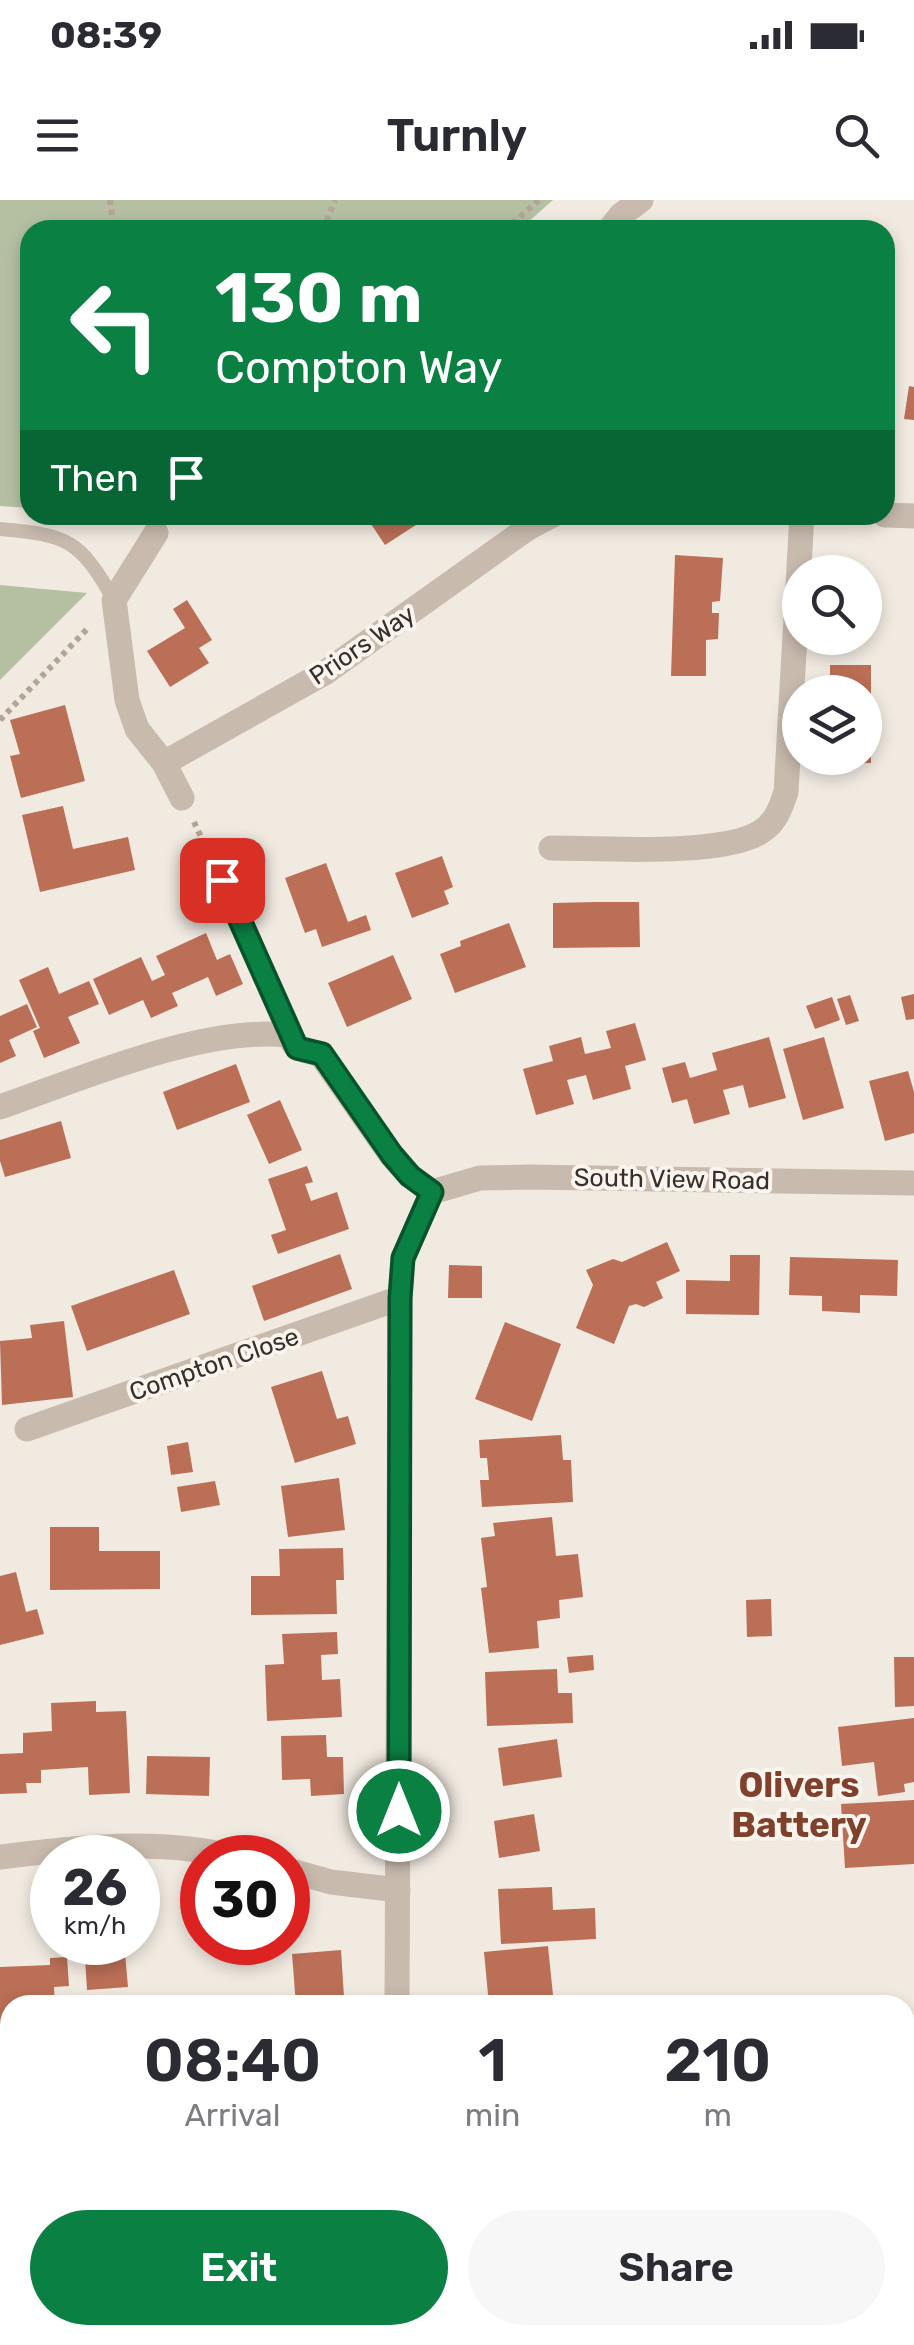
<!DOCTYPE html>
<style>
body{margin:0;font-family:Rubik,sans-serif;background:#f7f7f7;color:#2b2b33;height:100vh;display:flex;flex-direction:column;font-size:38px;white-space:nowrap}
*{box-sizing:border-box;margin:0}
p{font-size:32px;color:#7c7c81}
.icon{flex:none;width:55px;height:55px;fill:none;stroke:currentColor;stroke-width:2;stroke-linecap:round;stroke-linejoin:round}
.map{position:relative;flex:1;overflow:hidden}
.sheet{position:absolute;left:0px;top:1795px;width:915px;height:350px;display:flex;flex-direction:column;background:#fff;border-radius:30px 30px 0 0;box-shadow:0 5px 15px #0003}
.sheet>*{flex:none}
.top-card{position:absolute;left:20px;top:20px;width:875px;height:305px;border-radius:30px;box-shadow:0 5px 15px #0003;background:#0b8043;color:#fff;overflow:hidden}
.tools{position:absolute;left:782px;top:355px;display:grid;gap:20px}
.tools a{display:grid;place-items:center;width:100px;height:100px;border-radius:50%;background:#fff;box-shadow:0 5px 15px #0003;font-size:50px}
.speed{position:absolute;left:30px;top:1635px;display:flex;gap:20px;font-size:50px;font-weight:700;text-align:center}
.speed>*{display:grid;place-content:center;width:130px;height:130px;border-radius:50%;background:#fff;box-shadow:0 5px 15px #0003;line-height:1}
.speed small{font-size:25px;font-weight:400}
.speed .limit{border:15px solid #d22;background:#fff;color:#111}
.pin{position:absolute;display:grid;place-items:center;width:85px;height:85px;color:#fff;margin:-42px;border-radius:20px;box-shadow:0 5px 15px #0006}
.me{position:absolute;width:110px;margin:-55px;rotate:0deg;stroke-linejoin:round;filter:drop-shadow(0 0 8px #0008)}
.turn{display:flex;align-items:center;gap:35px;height:210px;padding:0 30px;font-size:45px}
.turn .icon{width:130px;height:130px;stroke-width:2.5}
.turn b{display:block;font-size:70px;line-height:85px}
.then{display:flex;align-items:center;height:95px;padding:0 30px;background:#0003;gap:20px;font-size:38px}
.eta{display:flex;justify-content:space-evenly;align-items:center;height:170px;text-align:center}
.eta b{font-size:60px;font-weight:600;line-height:70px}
.button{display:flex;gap:20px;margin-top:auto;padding:20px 30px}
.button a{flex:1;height:115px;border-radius:60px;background:#0b8043;color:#fff;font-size:40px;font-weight:600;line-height:115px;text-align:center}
.button a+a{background:#f7f7f7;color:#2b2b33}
.status{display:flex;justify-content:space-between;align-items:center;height:70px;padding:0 50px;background:#fff;direction:ltr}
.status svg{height:28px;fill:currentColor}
header{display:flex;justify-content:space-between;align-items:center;height:130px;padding:0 30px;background:#fff;font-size:45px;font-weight:600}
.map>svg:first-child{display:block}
</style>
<div class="status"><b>08:39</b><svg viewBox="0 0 49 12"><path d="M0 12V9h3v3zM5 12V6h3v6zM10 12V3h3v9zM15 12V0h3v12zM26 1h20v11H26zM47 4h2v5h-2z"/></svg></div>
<header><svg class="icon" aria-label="menu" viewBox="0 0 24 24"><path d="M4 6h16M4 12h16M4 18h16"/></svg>Turnly<svg class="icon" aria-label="search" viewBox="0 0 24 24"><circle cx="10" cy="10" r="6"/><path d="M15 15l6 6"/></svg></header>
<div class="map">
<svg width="914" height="2145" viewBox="0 0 914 2145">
<rect width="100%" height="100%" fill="#f1eae1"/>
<g fill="#b5bfa2">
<path d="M0,0H553L519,30H30V308L0,306Z"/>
<path d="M0,385L87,393L0,480Z"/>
</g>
<g fill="#ba6f56">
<path d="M909,186L914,187V220L904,219Z"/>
<path d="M365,315H413L419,323L385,345Z"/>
<path d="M675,355L723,358L720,401L712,402V413H719L718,439L706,440V476H671Z"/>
<path d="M187,400L212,440L199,448L209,463L170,487L147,451L185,428L173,409Z"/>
<path d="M830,465H871V563L831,564V558H865V492H830Z"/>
<path d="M65,505L85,581L21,598L10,556L20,554L10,520Z"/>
<path d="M63,606L73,649L128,637L135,670L40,692L22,615Z"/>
<path d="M442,656L453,687L444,691L449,704L412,718L395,673Z"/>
<path d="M326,663L348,722L366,715L371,730L322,747L316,729L305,733L285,678Z"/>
<path d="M596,702H639L640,747L553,748V703Z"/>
<path d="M509,723L526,767L455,793L440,754L461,746L460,741Z"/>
<path d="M206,733L217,760L230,754L243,784L216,796L208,777L172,793L178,806L151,818L143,800L109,815L93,779L141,757L152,781L165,775L156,756Z"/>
<path d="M393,755L412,799L347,827L328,783Z"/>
<path d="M48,767L59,794L89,781L99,804L68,817L80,843L44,858L33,831L40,828L19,780Z"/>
<path d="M914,794V819L906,820L901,797Z"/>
<path d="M850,795L859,821L846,825L837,799Z"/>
<path d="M832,797L840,820L815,829L806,806Z"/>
<path d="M27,804L37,827L9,840L16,856L0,863V816Z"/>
<path d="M635,823L646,860L625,866L631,889L593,900L586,875L567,880L574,904L536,915L523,869L553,861L549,846L581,837L585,854L611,848L606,831Z"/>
<path d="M769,837L786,898L749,908L743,885L723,890L730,914L694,924L687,899L672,903L662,868L685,862L690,878L717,870L712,853Z"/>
<path d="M824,837L844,908L803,920L783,849Z"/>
<path d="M236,864L250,902L177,930L163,892Z"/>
<path d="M908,871L914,892V933L885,941L869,881Z"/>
<path d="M280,900L302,950L269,964L247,915Z"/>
<path d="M61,921L71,958L5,977L0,961V940Z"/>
<path d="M307,966L313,982L305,984L311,1001L337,992L349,1029L278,1054L271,1035L286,1030L268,979Z"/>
<path d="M667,1042L680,1071L656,1082L663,1098L644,1107L636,1104L629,1106L614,1144L576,1128L593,1085L586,1070L613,1059L622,1062Z"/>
<path d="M340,1054L352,1089L264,1121L252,1086Z"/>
<path d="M730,1055H760L759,1115L686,1114V1080L730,1081Z"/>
<path d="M790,1057L898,1060L897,1096L860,1095V1113L822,1111V1096L789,1095Z"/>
<path d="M449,1065L482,1066V1098H448Z"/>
<path d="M174,1070L190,1114L87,1151L71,1106Z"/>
<path d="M64,1121L73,1197L2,1205L0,1141L32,1138L30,1125Z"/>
<path d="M505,1122L561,1144L532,1221L475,1199Z"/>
<path d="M322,1171L337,1219L348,1216L356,1244L295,1263L271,1187Z"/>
<path d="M561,1235L563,1260H571L573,1302L482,1307L480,1280H489L487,1258H480L479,1240Z"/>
<path d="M188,1242L193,1272L171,1275L167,1246Z"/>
<path d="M339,1278L345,1330L288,1337L281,1286Z"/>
<path d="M215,1281L220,1305L181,1312L177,1287Z"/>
<path d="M552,1317L556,1356L578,1354L583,1397L559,1400L560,1418L537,1421L539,1448L489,1453L481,1388L487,1387L481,1338L495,1336L493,1323Z"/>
<path d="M50,1327H99V1351H160V1389L50,1390Z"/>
<path d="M343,1348L344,1380H336L337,1414L251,1415V1376H280L279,1349Z"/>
<path d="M16,1372L26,1412L37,1409L44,1434L0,1445V1376Z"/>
<path d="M771,1399L772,1436L747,1437L746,1400Z"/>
<path d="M337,1432L338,1454L321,1455L322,1480L340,1479L342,1517L267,1521L265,1465L284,1464L282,1434Z"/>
<path d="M593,1455L594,1470L569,1473L567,1457Z"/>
<path d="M894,1457H914V1506L895,1507Z"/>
<path d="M557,1469L558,1493H572L573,1523L487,1526L485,1472Z"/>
<path d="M96,1501V1512L126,1511L130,1593L89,1595L88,1567L41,1570V1583H26L27,1593L0,1594V1554L23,1553V1533L52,1531L51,1503Z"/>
<path d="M914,1518V1582L904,1584L905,1592L878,1596L874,1562L842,1566L838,1527Z"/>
<path d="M326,1535L327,1557H343L344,1594L311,1596L310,1579L282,1580L281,1536Z"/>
<path d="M557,1539L562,1577L503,1586L498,1548Z"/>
<path d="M147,1556L210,1557L209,1596L146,1594Z"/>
<path d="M914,1600V1664L845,1668L841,1604Z"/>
<path d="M534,1614L540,1651L499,1658L494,1621Z"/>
<path d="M552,1687L553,1710L595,1708L596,1739L501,1744L498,1689Z"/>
<path d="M84,1742H124L128,1787L87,1790Z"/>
<path d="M548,1746L554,1805H489L484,1752Z"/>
<path d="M341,1750L344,1797L323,1799V1805H296L292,1754Z"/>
<path d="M67,1757L69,1786L54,1787L55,1805H10V1834L0,1835V1767L50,1765V1758Z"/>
<path d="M10,1855V1918L0,1920V1857Z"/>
<path d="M905,1889H914V1951L905,1952Z"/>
<path d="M10,1929V1997L0,2000V1931Z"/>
<path d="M10,2003V2068L0,2070V2005Z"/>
<path d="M10,2075V2141H8L0,2077Z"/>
<path d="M263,2135H341L343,2145H264Z"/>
<rect x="496" y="2135" width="73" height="10"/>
</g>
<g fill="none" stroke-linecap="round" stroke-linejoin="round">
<g stroke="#b4a498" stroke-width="6" stroke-dasharray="5 5" stroke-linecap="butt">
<path d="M110,0L114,30"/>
<path d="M323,30L335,0"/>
<path d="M505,30L539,0"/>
<path d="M0,520L89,427"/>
<path d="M194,622L210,656"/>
</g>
<path stroke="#c8baad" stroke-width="14" d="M0,329C68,335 79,339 114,400"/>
<g stroke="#c8baad" stroke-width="25">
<path d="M609,30L621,15L641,0"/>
<path d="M885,315L914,316"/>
<path d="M156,333L114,400L127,500L137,529L164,563L182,598"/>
<path d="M164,563L326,472L528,328L553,315"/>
<path d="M551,648C599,648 724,657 762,631C776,622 781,607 786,592L802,315"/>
<path d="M222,680L297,848L321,855L391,955L409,975L432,992L403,1058L400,1098L397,1805"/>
<path d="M0,907C81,879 203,826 287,835L297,848"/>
<path d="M432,992L480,978L529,977L914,983"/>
<path d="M27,1229L400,1098"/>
<path d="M0,1657C77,1647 162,1638 238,1658"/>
<path d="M288,1670L331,1682L398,1690"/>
<path d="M418,2135L420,2145"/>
</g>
</g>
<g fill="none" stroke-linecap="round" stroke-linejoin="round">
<defs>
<path id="route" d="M222,680L297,848L322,854L392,955L410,976L432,992L403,1058L400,1098L399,1611"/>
</defs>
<use href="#route" stroke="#07532c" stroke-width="25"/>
<use href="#route" stroke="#0b8043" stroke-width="18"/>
</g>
<g text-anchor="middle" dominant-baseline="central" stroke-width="8" stroke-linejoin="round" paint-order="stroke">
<g font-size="25" fill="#382f2b" stroke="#f9f4ed">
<text transform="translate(362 445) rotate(-34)">Priors Way</text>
<text transform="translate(672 979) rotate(1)">South View Road</text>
<text transform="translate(214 1164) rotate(-19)">Compton Close</text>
</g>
<g font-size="35" font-weight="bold" fill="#7f412c" stroke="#f9f4ed">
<text x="799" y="1585">Olivers<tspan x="799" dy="40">Battery</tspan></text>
</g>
</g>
</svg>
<div class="tools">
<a><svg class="icon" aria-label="search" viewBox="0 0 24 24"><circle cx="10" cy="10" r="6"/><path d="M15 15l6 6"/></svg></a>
<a><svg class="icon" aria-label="layers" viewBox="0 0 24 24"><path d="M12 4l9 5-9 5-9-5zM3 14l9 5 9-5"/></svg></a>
</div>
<div class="speed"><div>26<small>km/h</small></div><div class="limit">30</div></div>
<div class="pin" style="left:222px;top:680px;background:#d93025"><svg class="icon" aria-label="arrive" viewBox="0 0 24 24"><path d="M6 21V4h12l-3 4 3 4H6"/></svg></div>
<svg class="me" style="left:399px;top:1611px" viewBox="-20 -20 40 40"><circle r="17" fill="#0b8043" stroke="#fff" stroke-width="3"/><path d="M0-11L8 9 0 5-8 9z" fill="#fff"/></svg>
<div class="top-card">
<div class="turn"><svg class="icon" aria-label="left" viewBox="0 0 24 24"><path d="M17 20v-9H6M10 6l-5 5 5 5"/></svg><div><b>130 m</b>Compton Way</div></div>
<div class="then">Then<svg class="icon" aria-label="arrive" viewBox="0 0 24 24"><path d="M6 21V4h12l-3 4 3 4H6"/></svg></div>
</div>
<section class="sheet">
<div class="eta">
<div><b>08:40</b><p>Arrival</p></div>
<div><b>1</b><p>min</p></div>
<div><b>210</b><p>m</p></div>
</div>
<div class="button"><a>Exit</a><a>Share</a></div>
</section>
</div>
